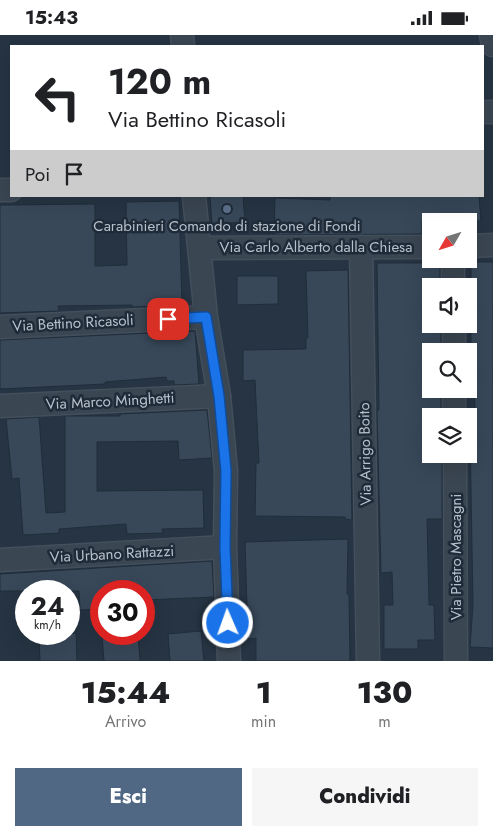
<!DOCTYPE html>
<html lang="it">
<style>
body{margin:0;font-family:Jost,sans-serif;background:#f6f6f6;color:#202124;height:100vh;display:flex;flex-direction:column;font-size:19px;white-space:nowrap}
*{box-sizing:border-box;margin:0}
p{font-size:16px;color:#757577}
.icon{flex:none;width:28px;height:28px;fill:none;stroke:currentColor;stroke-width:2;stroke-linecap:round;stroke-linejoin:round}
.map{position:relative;height:626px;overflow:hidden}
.panel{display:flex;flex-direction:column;background:#fff;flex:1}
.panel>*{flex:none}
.banner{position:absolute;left:10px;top:10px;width:474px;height:152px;border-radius:0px;box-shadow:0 5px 20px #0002;background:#fff;color:#202124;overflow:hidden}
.needle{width:32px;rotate:231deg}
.buttons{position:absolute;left:422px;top:178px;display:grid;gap:10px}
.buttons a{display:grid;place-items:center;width:55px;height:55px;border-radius:0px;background:#fff;box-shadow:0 5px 20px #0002;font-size:25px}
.speed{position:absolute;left:15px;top:545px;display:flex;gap:10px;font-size:25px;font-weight:700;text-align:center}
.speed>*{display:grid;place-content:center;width:65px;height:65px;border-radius:50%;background:#fff;box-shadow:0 5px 20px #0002;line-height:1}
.speed small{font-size:12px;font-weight:400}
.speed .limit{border:8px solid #d22;background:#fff;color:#111}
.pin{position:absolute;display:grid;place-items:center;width:42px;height:42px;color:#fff;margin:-21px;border-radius:10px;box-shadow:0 2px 8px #0006}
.me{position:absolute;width:55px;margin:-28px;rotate:358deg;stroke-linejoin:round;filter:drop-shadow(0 0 4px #0008)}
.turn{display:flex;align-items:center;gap:18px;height:105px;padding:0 15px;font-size:22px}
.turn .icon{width:65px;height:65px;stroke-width:2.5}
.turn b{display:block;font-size:35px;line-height:42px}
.then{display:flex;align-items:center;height:48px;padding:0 15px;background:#0003;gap:10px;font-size:19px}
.eta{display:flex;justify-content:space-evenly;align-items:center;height:85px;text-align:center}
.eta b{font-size:30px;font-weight:800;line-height:35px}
.action{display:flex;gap:10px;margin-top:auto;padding:10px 15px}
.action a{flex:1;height:58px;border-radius:0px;background:#516885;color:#fff;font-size:20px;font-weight:800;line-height:58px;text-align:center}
.action a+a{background:#f6f6f6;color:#202124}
.status{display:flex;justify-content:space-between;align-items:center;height:35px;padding:0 25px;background:#fff;direction:ltr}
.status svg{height:14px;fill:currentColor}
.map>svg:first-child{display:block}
</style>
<div class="status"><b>15:43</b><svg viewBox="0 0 49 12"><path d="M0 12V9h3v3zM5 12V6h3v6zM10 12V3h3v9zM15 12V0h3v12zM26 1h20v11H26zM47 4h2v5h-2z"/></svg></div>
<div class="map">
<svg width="493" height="626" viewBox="0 0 493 626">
<rect width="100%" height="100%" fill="#263443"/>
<g fill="#384859" stroke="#212d3a">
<path d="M210,161H243L245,187L212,189Z"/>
<path d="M330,161H479L481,186H422V199L274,200L275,163L330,165Z"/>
<path d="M179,166L182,270L132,272V270L58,271L59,276L0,278V170L95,169V231L127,230L126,167Z"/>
<path d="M471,227H493V613L470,612L473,570L470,396H476L473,328H471Z"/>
<path d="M377,228H440V251H431V289H441V316H431V354H441V379H431V419H442V484H427L429,570H434L435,605H418V614H384V570H393L392,537L381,538L377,375H379Z"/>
<path d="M348,235L352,485L345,484V482L255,481L256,428H259L255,345L243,346V315L306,314V303H308L306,236Z"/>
<path d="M237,241H278V269L237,270Z"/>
<path d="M195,296L199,349L174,350V346H167L166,342L105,347V349L0,354V305Z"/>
<path d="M207,375L212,423L179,425L178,406L97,407V456L203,455L204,493L162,494L163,498L127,499L126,489L59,494V498L23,500L19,443L12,444L6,384L39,382L46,478L65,477V381H120V379Z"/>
<path d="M348,504L347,559H349L350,626H256V603L248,604L245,507Z"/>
<path d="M212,526L214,562L144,565V556H101V574L80,575L79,556H0V539Z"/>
<path d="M201,596L204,626H170L168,599Z"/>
<path d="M76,598L77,626H40L39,600Z"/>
<path d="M138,599L140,626H104L102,600Z"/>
</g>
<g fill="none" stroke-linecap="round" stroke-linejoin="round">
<defs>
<g id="minor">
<path d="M182,0L183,11"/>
<path d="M491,0L493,10"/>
<path d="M482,77H493"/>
<path d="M0,155H11"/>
<path d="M194,161L206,282L219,361L226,436L225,512L229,626"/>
<path d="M469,211L493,210"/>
<path d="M361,212L368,626"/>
<path d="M200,213L431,212"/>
<path d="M453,224V251"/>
<path d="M454,289V316"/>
<path d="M0,292L206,282"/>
<path d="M454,354V381"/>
<path d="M0,371L219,361"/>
<path d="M455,419L456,626"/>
<path d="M0,525L225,512"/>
</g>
</defs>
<use href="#minor" stroke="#444f5c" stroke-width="25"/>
<use href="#minor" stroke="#3a4652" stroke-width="22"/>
</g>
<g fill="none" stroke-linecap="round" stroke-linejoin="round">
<defs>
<path id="route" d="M168,284L206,282L219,361L226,436L225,512L228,588"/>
</defs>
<use href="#route" stroke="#114b97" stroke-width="12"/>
<use href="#route" stroke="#1a73e8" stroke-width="9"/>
</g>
<circle fill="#5c6f8a" stroke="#1f2b38" stroke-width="2" cx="227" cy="174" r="5"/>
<g text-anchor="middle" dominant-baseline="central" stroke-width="5" stroke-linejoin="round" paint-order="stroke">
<g font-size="15" fill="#b7c1cc" stroke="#1f2b38">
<text x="227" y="191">Carabinieri Comando di stazione di Fondi</text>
</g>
<g font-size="15" fill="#b7c1cc" stroke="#1f2b38">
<text x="316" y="212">Via Carlo Alberto dalla Chiesa</text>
<text transform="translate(73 288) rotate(-3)">Via Bettino Ricasoli</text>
<text transform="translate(110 366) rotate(-3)">Via Marco Minghetti</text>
<text transform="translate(365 419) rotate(-91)">Via Arrigo Boito</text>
<text transform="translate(112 519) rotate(-3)">Via Urbano Rattazzi</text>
<text transform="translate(456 522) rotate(-90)">Via Pietro Mascagni</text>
</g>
</g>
</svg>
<div class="buttons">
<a><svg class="needle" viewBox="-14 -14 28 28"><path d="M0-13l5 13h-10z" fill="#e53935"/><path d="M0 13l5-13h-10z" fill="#757577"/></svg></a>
<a><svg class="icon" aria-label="sound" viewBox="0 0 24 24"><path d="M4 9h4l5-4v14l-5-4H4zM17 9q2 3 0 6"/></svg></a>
<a><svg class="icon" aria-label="search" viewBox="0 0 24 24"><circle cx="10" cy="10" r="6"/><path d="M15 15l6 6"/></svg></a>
<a><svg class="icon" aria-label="layers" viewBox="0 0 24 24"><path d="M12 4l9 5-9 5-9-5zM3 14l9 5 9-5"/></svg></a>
</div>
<div class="speed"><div>24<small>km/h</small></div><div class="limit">30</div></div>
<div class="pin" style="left:168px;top:284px;background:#d93025"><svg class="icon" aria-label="arrive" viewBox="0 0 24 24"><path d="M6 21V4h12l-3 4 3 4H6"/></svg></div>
<svg class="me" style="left:228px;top:588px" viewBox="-20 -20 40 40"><circle r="17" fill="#1a73e8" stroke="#fff" stroke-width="3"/><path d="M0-11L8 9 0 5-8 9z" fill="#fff"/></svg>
<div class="banner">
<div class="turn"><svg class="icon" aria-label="left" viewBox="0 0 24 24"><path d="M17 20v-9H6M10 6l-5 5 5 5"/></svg><div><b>120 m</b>Via Bettino Ricasoli</div></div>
<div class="then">Poi<svg class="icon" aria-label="arrive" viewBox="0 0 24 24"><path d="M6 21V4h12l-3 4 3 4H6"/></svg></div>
</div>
</div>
<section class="panel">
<div class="eta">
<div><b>15:44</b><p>Arrivo</p></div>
<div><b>1</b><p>min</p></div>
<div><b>130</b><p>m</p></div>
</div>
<div class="action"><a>Esci</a><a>Condividi</a></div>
</section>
